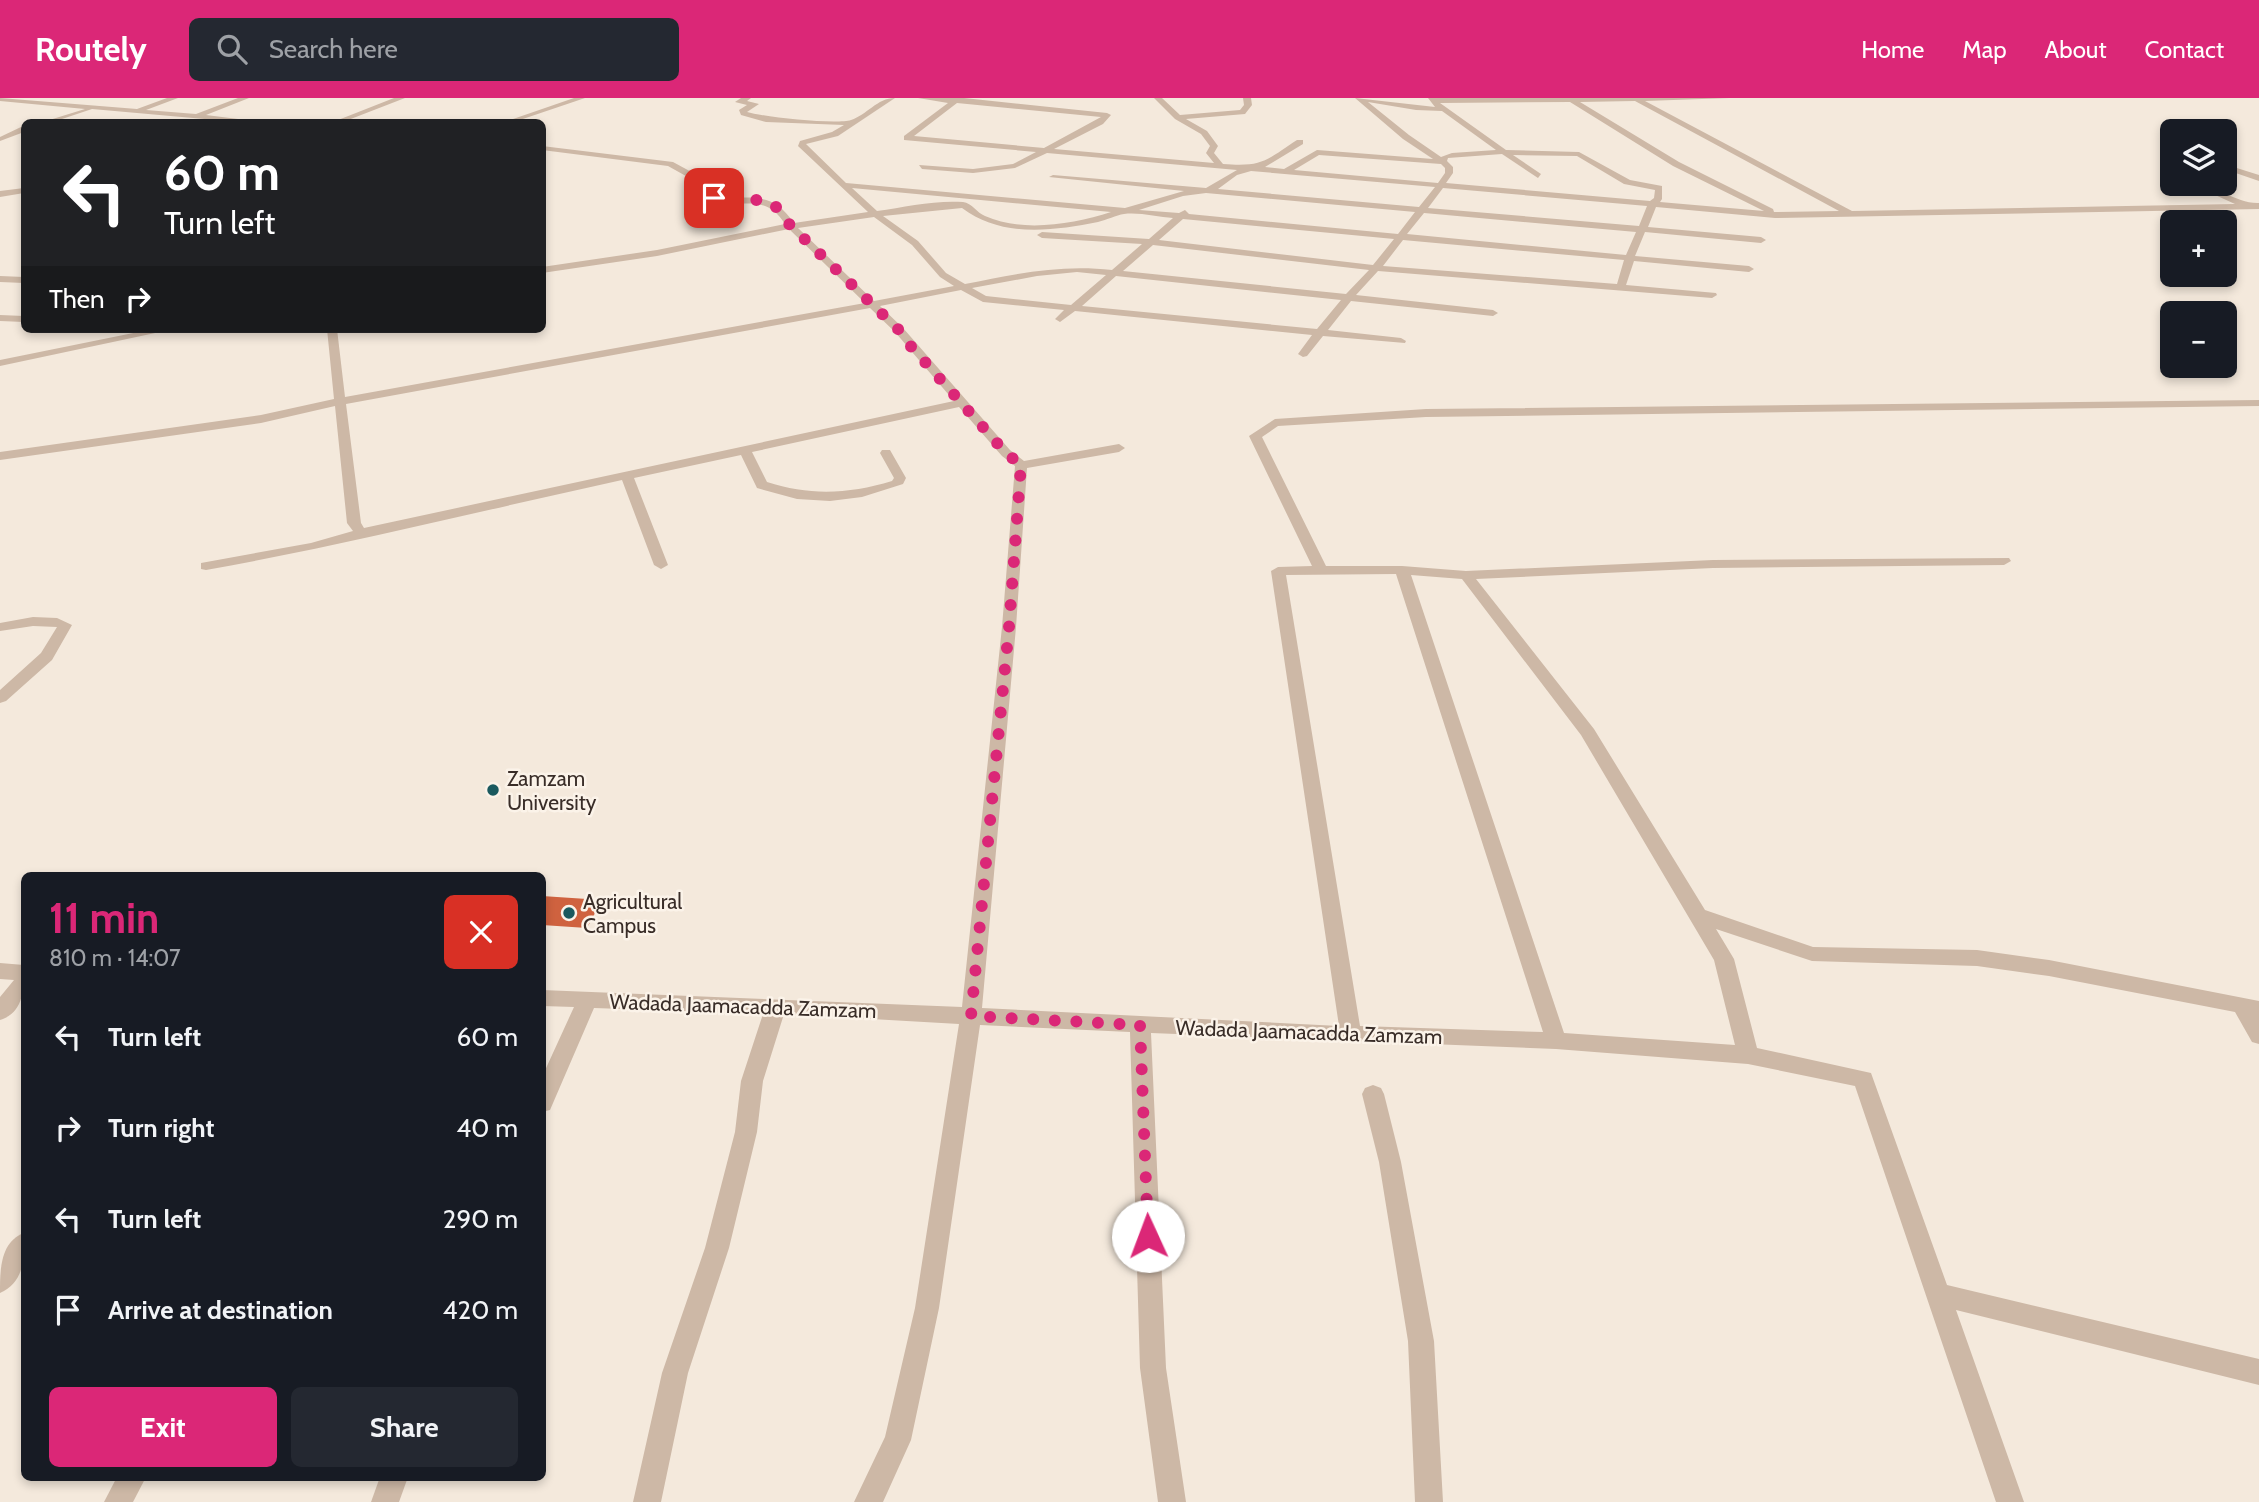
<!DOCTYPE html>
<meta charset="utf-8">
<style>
body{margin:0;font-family:Cabin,sans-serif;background:#242831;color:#f1f3f6;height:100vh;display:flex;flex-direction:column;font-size:26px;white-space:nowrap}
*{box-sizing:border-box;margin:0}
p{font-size:23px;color:#9ea1a6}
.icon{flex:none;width:38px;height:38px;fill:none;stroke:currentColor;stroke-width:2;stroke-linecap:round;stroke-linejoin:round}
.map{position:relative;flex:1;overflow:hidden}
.drawer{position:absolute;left:21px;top:774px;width:525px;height:609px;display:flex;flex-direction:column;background:#171b24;border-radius:10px;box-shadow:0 4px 10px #0003}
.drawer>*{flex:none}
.top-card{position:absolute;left:21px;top:21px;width:525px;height:214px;border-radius:10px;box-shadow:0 4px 10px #0003;background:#202124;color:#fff;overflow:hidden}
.tools{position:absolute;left:2160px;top:21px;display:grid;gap:14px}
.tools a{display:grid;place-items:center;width:77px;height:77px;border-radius:10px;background:#171b24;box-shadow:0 4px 10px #0003;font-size:35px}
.pin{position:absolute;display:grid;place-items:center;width:60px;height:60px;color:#fff;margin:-30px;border-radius:14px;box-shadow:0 4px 10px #0006}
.me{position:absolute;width:77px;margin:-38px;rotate:358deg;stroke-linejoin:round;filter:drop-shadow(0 0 5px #0008)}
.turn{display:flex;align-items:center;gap:24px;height:147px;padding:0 28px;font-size:32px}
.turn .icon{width:91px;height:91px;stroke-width:2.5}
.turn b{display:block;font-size:49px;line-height:60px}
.then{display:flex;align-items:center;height:66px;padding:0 28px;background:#0003;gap:14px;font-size:26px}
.round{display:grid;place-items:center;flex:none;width:74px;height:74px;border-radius:10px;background:#242831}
.overview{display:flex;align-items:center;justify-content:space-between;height:119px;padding:0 28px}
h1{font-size:42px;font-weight:700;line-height:52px;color:#db2777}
.cta{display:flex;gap:14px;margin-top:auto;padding:14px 28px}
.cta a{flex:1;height:80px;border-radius:10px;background:#db2777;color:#fff;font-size:28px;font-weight:700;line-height:80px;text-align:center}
.cta a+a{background:#242831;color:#f1f3f6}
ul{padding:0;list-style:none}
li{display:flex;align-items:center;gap:21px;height:91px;padding:0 28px}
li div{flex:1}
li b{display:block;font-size:26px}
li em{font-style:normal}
header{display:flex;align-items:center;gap:42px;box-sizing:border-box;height:98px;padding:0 35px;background:#db2777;color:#fff}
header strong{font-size:33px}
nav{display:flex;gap:38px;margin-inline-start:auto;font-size:24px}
.search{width:490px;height:63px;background:#242831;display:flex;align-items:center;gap:18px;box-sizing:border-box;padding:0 24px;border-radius:10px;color:#9ea1a6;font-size:26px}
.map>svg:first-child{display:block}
</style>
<header>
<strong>Routely</strong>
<div class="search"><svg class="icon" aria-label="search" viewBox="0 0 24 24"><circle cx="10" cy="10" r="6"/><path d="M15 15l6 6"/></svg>Search here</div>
<nav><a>Home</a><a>Map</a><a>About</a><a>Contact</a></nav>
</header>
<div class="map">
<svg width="2259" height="1404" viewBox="0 0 2259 1404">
<rect width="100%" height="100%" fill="#f4e9dc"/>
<path fill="#cf623f" d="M542,798L602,802L587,830L542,827Z"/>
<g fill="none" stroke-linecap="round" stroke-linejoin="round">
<g fill="#cdb8a6" fill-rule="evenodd">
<path d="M0,0L137,11L167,0H178L146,12L196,16L238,0H249L206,17L262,24H238L92,11L53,24H43L85,11L0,3Z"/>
<path d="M394,0H405L343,24H333Z"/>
<path d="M574,0H585L514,24H504Z"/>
<path d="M741,0H751L747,3L759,6L747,14C764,19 836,27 851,22C867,17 877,0 895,0L838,38L806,46L846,85L1125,110L1184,93L1049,79L1053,77L1206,90L1237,72L1047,55L1015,70L973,75L922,71L919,67L973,71L1013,66L1036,54L904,42V38L948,5L918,0H964L1107,15L1111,17L1103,26L1054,51L1214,65L1206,55L1210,48L1201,36L1175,21L1154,0H1162L1180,17L1240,12L1244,7L1243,0H1251L1252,7L1245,16L1186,21L1207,33L1218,48L1214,55L1223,66C1263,69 1265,63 1297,42H1303V46L1265,69L1284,71L1317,52L1433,61L1403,41L1355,0L1435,9L1428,0H1730L1645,3L1852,113L2235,106L2191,86C2216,86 2236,106 2259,105V111L1775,120L1656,109L1648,129L1761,139L1766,142L1761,145L1645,134L1635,158L1749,168L1754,171L1749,174L1634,163L1626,187L1716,195L1717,197L1712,200L1378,173L1356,197L1493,212L1498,215L1493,218L1351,203L1328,232L1401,240L1406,243L1405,245L1323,238L1307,258L1303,259L1298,256L1312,237L1075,213L1060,224L1055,221L1064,212L983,204L961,192L880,208L903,230L1010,352L1024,363L1119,346L1125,350L1119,354L1027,370L1016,529L982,910L1339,928L1271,473L1278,469L1312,468L1249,338L1275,321L1426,311L2259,302V308L1426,319L1278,328L1262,339L1326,468H1402L1466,473L1713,462L2009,460L2011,463L2004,467L1713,470L1476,481L1594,631L1705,812L1813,849L1977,852L2049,862L2259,903V946L2252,944L2235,914L2049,878L1977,868L1812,863L1716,831L1734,861L1757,950L1871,975L1947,1187L2259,1261V1287L1956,1212L2024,1404H1996L1855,988L1748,966L1556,951L1151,935L1166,1270L1186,1404H1158L1140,1270L1130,934L980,927L939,1210L911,1342L883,1404H854L885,1339L915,1210L959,926L784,916L763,983L757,1034L729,1150L688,1275L661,1404H633L662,1275L705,1150L735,1034L741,983L763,916L594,910L550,1012L542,1014V979L574,909L542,908V892L962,909L1002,529L1015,368L1002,358L959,309L752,354L767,384C810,398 849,396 892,383L894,380L880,355L882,352H890L906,380L903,386L862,399L830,403L797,401L757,390L741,357L634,380L668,467L661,471L654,467L622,382C484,412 346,447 206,472L201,471V465L311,445L353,433L347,425L335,308L261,325L0,362V354L261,317L334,301L327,231H337L345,299L865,205L789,131L657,158L542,175V169L657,152L785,126C766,96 746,109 715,105L702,87L668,68L542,52V48L673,64L708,83L721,100C754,100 773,94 794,125L868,114L798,48L800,43L832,34L844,27L766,24L741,17L739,12L747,7L735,4ZM1635,3L1839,113L1774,114L1773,111L1679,64L1580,4ZM1368,4L1416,12L1442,13L1496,52L1452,55L1441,59L1409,37ZM1570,4L1673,68L1764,113L1660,104L1662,101V88L1630,82L1579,54L1506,52L1440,5ZM957,5L1101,19L1044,50L914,38ZM1502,56L1538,80L1541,76L1513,57L1577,58L1624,86L1655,92L1654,100L1650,103L1446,85L1453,75V69L1447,63L1448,60ZM1319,57L1441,66L1445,70V75L1438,85L1294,72ZM1251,73L1435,89L1419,109L1218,91L1237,77ZM852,90L1111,114C1073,126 1023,135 985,118C977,115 972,105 963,104C935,102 905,109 877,113ZM1443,90L1647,108L1639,128L1428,110ZM1206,95L1415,114L1398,136L1189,116L1185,112L1179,115L1139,112L1183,98ZM962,110C1002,140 1052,133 1098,124C1107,122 1116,117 1124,116C1139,114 1158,119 1173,120L1149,141L1042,134L1037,137L1042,140L1142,146L1112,172C1061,166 1015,176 965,186L946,175L918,143L883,118ZM1424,115L1636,134L1626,157L1407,136ZM874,119L912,147L940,179L954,188L874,203L798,130ZM1183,121L1394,141L1373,167L1159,142ZM1403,142L1624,162L1617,186L1383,168ZM1153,147L1369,172L1346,196L1123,173ZM1077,174L1106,177L1071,207L986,198L972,190L1037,178ZM1116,178L1341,202L1317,231L1082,208ZM870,210L895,234L954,303L364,430L361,425L346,306ZM1396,476L1543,934L1360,928L1286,477ZM1411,477L1462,481L1581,637L1714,862L1735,947L1564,935Z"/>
<path d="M21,29H24V34L0,43V39Z"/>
<path d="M2224,66L2259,77V83L2224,71Z"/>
<path d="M24,90V95L0,99V93Z"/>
<path d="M0,178L24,179V185L0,184Z"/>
<path d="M0,217L24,218V224L0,223Z"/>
<path d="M153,231H174L0,268V262Z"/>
<path d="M33,519L57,520L72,527L52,562L6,603L0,605V592L41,555L57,529L33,528L0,533V525Z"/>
<path d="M0,865L24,867C24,889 25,914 0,922V899L14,882L0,881Z"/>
<path d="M1373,987L1381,990L1384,996L1401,1064L1434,1243L1443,1404H1415L1408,1243L1379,1064L1362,996L1365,990Z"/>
<path d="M24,1135C26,1157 24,1185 0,1195C0,1172 0,1144 24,1135Z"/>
<path d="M117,1379H146L133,1404H104Z"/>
<path d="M380,1379H408L399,1404H371Z"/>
</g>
</g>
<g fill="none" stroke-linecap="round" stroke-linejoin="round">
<path stroke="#db2777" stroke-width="12" stroke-dasharray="0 21.6" d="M714,100C730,110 749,99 766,103C778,106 783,120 791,128L899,232L908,245L1006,355L1021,367L1009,529L971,918L1140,927L1148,1138"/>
</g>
<g fill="#1a595e" stroke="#fbf3e9" stroke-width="2.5">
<circle cx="493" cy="692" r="7"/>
<circle cx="569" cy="815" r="7"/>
</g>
<g text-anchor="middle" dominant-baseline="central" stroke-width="5" stroke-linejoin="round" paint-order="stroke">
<g font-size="21" fill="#392d28" stroke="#fbf3e9" text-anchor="start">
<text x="507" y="680">Zamzam<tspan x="507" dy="24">University</tspan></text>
<text x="583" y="803">Agricultural<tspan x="583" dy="24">Campus</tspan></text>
</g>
<g font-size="21" fill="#392d28" stroke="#fbf3e9">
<text transform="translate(743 908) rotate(2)">Wadada Jaamacadda Zamzam</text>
<text transform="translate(1309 934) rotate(2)">Wadada Jaamacadda Zamzam</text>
</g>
</g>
</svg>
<div class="tools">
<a><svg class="icon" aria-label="layers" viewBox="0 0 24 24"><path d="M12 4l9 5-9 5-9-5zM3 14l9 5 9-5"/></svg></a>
<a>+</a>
<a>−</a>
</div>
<div class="pin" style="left:714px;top:100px;background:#d93025"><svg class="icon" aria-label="arrive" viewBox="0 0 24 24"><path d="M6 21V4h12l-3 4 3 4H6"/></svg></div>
<svg class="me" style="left:1148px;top:1138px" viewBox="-20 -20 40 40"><circle r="19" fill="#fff"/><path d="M0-13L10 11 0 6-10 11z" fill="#db2777"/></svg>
<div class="top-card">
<div class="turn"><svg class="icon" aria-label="left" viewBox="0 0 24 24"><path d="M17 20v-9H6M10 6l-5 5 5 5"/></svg><div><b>60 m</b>Turn left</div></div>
<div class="then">Then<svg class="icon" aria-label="right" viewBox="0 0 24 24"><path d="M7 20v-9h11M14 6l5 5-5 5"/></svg></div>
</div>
<section class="drawer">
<div class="overview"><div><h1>11 min</h1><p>810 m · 14:07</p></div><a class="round" style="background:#d93025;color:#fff"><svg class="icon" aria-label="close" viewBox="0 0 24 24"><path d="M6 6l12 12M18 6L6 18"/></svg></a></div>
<ul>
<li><svg class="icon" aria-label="left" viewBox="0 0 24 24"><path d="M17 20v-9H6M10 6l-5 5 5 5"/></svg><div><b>Turn left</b></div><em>60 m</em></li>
<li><svg class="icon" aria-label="right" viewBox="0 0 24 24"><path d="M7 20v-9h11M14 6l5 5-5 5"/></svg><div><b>Turn right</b></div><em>40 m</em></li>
<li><svg class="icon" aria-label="left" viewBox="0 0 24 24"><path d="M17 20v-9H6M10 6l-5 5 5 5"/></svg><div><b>Turn left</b></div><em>290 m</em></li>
<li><svg class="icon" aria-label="arrive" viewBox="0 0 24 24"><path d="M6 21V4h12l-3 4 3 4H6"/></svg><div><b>Arrive at destination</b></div><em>420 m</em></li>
</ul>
<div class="cta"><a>Exit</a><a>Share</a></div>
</section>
</div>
